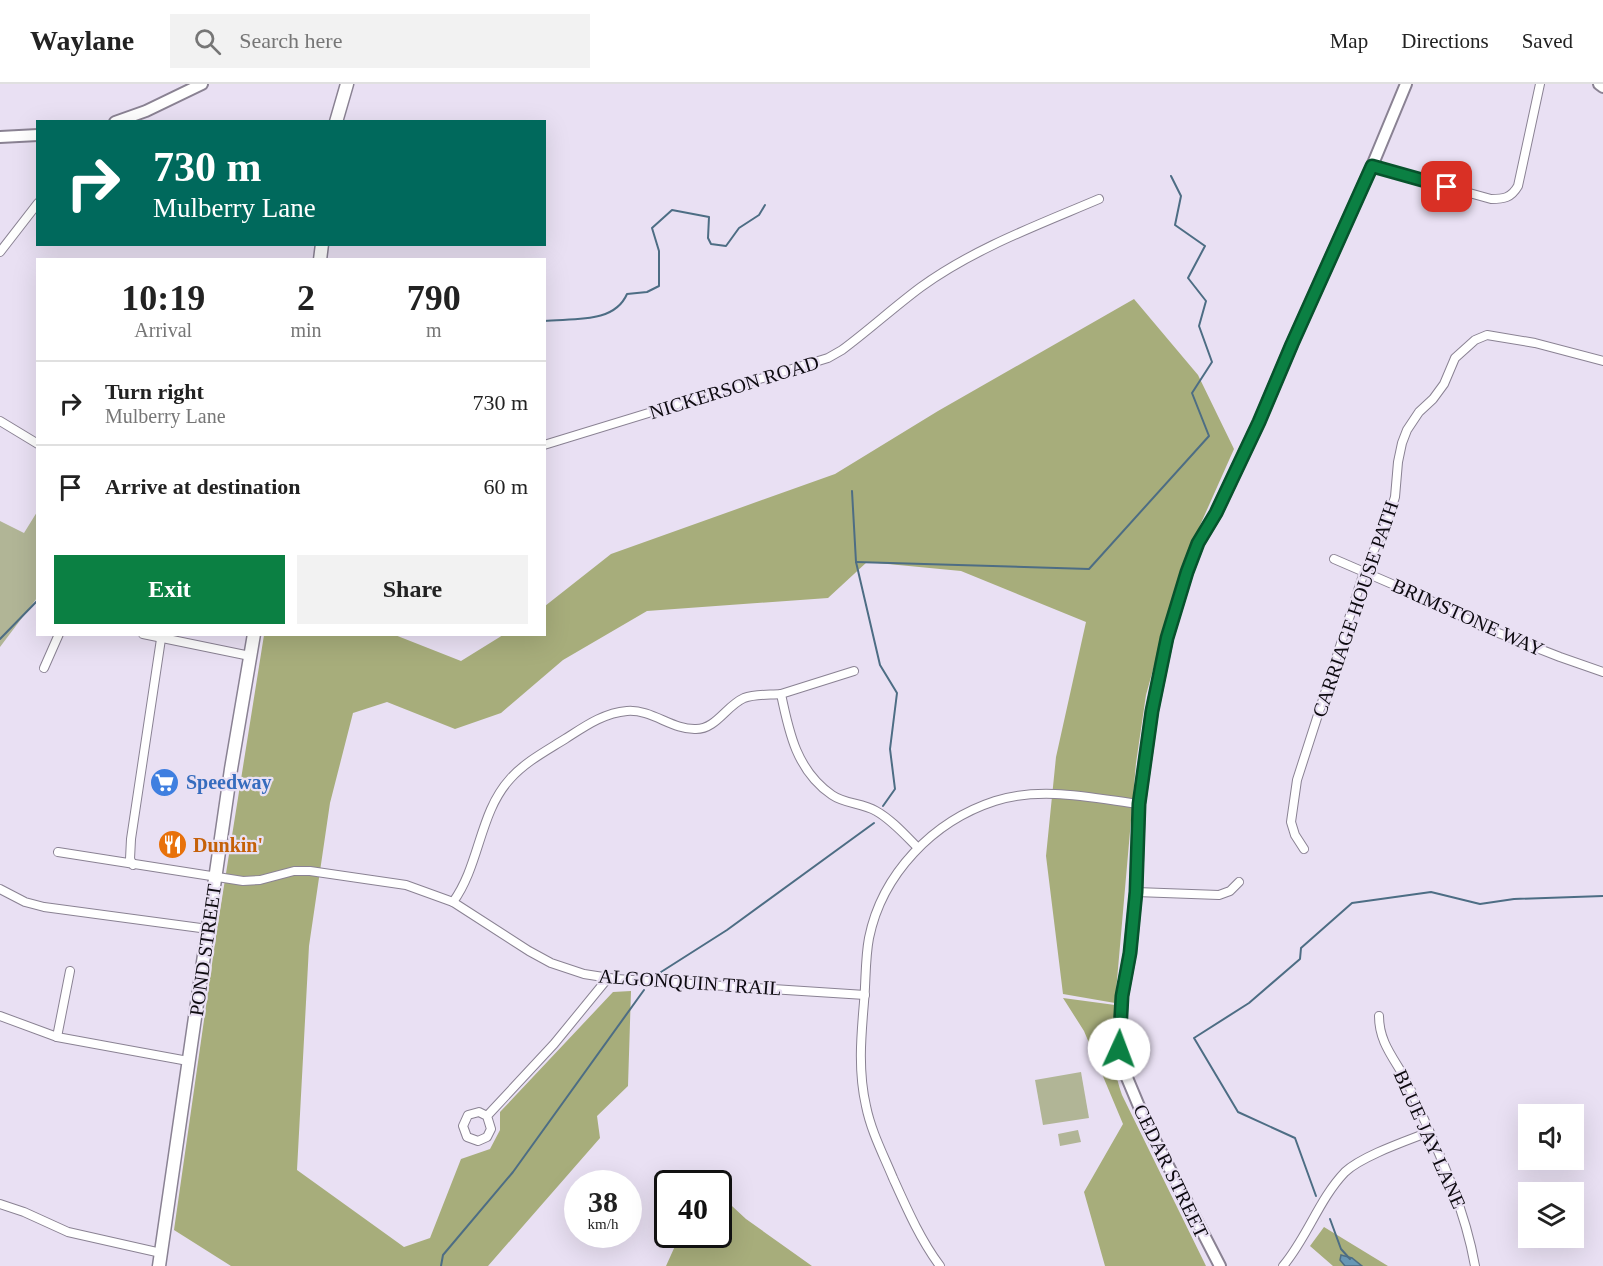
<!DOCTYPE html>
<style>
body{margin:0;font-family:"Times New Roman",serif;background:#f2f2f2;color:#222;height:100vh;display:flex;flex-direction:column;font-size:22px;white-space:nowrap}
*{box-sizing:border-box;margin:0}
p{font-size:20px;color:#767676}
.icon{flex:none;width:33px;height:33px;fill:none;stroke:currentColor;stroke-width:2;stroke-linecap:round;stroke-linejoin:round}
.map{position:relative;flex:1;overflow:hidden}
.drawer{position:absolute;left:36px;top:174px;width:510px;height:378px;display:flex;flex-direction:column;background:#fff;border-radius:0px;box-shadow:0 6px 24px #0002}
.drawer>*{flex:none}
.top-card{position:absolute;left:36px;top:36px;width:510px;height:126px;border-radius:0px;box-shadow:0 6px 24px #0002;background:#00695c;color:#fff;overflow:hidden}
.fabs{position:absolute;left:1518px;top:1020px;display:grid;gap:12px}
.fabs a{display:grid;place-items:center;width:66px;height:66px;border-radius:0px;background:#fff;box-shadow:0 6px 24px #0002;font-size:30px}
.speed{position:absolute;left:564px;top:1086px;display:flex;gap:12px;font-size:30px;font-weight:700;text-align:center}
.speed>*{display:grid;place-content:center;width:78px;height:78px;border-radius:50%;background:#fff;box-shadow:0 6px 24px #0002;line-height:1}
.speed small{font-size:15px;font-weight:400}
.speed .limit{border:3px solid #111;border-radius:9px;background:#fff;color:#111}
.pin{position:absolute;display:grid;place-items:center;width:51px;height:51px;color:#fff;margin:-26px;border-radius:12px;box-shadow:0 3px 9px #0006}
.me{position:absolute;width:66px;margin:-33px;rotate:2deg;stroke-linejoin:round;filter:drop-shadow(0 0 4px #0008)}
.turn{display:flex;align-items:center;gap:21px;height:126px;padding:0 18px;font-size:27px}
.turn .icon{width:78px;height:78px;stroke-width:2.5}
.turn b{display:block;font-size:42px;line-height:51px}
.eta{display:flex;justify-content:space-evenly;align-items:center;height:102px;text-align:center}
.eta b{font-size:36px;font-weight:800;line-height:42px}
.primary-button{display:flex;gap:12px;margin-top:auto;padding:12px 18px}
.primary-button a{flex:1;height:69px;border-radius:0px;background:#0b8043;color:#fff;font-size:24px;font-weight:800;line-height:69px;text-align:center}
.primary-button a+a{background:#f2f2f2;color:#222}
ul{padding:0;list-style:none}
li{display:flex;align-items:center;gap:18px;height:84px;padding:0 18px;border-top:2px solid #e0e0e0}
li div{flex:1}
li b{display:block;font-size:22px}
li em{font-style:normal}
header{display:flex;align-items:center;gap:36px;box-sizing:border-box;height:84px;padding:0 30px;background:#fff;border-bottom:2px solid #e0e0e0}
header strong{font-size:28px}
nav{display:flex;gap:33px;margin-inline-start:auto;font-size:21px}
.search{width:420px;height:54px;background:#f2f2f2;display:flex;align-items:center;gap:15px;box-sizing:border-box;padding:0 21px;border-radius:0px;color:#767676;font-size:22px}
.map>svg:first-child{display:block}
</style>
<header>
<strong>Waylane</strong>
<div class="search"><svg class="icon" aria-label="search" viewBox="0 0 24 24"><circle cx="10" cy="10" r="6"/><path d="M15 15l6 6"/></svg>Search here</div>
<nav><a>Map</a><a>Directions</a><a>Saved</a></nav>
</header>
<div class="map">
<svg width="1603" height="1182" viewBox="0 0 1603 1182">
<rect width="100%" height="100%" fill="#e9e0f3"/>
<g fill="#b1b596">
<path d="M37,428V514L0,563V437L24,449Z"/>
<path d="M1081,988L1089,1034L1043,1041L1035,996Z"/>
<path d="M1078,1046L1081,1058L1060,1062L1058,1050Z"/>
</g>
<g fill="#a7ad7b">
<path d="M1134,215L1198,291L1234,365L1181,484L1146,611L1136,679L1115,919L1063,910L1046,772L1056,673L1086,538L961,487L867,478L828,514L647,527L563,576L501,629L455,645L387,618L353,629L330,719L309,862L297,1086L404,1163L430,1154L461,1075L490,1065L500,1046V1028L613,908L631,907L628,1002L597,1032L600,1054L488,1182H231L174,1146L216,852L264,551H395L461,577L503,551L544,550L545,522L611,470L835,390L938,327Z"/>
<path d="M1063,914L1115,921C1113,957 1110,976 1122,1011L1206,1182H1105L1084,1108L1123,1040L1084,947Z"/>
<path d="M719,1110L746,1135L812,1182H666L680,1151L718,1150Z"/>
<path d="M1324,1143L1388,1182H1362L1352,1174L1340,1176L1345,1182H1333L1310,1162Z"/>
</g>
<path fill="#6897b5" stroke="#4d6d84" stroke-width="1.5" d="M1341,1171L1352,1174L1362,1182H1345L1340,1176Z"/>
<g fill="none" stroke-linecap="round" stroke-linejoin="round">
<g stroke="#4d6d84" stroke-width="2">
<path d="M544,237C573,234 614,240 627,210L647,208L659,202V167L652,144L672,126L709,133L708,154L711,160L726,162L739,144L759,131L765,121"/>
<path d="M852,407L856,478L880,581L897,609L890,665L895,705L883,722"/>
<path d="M856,478L1089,485L1209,352L1192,309L1212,278L1199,242L1206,217L1188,194L1205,162L1175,141L1181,112L1171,92"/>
<path d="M0,555L38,516"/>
<path d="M661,888L727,846L874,739"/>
<path d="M1316,1112L1295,1054L1238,1028L1194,954L1249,919L1300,875L1301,864L1352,819L1431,808L1480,820L1514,815L1603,812"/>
<path d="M1330,1135L1341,1165L1350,1175"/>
<path d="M441,1182L443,1171L513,1088L644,906"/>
</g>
<defs>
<g id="street">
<path d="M1372,82L1491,115C1504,115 1511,114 1518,102L1540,0"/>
<path d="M0,168L38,119"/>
<path d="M0,337L38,360"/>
<path d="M544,361L828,274L842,266C869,246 894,223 921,203C975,164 1038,141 1099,115"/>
<path d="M1334,475L1429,516L1483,543L1560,573L1603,588"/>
<path d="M143,550L250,572"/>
<path d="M44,584L59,550"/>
<path d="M854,587L781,610C789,649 797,687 832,711C845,720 862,719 876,727C892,736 905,751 918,764"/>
<path d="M1304,765L1295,751L1291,738L1297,696L1364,488L1388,435L1395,413L1398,378L1402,359L1407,346L1419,328L1433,315L1444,300L1455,274L1475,256L1487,251L1535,259L1603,277"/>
<path d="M58,768L243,797L260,796L294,787H310L406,801L453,818L529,867L551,879L584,890L616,895L865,911"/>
<path d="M133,781L130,775L131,755L161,555"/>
<path d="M0,805L25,818L44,823L208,845"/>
<path d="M1136,808L1219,811L1230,807L1239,798"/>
<path d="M453,818C480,781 479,729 510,695C525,678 546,667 565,655C584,643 603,629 627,627C652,625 672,646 696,645C716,645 726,622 744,614C755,610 769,611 781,610"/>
<path d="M0,932L57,953L188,977"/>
<path d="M1379,932C1379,961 1397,977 1409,1002C1435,1060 1464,1119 1475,1182"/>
<path d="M57,953L70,887"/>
<path d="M487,1032L491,1045L487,1053L478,1057L467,1053L463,1042L468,1031L479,1028L487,1032L554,960L608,894"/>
<path d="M0,1120L24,1128L68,1148L161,1169"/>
<path d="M940,1182C920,1155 907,1125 893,1094C883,1070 871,1047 866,1022C858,987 861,953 864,918C866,897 865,875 869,854C882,790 933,737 995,717C1041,702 1093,714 1139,720"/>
<path d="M1283,1182C1307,1154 1319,1115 1345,1088C1362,1072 1406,1057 1429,1048"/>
</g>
<g id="secondary">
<path d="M1599,0L1603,3"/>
<path d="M115,38L146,27L202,0"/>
<path d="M0,53L38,51"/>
<path d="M1220,1182L1146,1039L1125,989L1119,965L1122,912L1130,869L1136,808L1139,720L1152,627L1167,554L1187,488L1198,459L1216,429L1259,338L1292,260L1372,82L1406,0"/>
</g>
<g id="primary">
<path d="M336,38L347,0"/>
<path d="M320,176L322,160"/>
<path d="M159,1182L231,685L254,550"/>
</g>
</defs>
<use href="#street" stroke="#8a8293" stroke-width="10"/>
<use href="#secondary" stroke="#8a8293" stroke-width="14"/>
<use href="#primary" stroke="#8a8293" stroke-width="15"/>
<use href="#street" stroke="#fff" stroke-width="8"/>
<use href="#secondary" stroke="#fff" stroke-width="10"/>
<use href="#primary" stroke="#fff" stroke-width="12"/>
</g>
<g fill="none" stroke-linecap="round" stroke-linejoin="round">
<defs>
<path id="route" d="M1119,965L1122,912L1130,869L1136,808L1139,720L1152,627L1167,554L1187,488L1198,459L1216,429L1259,338L1292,260L1372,82L1447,103"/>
</defs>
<use href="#route" stroke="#07532c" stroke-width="15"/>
<use href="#route" stroke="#0b8043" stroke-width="10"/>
</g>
<defs>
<symbol id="supermarket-disc" viewBox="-11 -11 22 22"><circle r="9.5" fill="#3f7fe0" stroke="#e9e0f3"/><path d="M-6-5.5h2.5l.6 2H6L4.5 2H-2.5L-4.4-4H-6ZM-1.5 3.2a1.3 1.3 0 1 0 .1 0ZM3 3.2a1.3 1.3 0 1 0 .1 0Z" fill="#fff"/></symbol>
<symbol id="restaurant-disc" viewBox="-11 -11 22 22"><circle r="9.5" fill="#e8710a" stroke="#e9e0f3"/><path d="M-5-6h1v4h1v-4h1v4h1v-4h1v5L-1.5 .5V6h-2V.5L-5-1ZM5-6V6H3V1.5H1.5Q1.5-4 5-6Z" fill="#fff"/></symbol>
</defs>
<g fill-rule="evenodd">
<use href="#supermarket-disc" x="148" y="682" width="33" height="33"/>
<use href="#restaurant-disc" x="156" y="744" width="33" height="33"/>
</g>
<g text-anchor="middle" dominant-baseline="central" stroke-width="4.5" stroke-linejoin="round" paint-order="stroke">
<g font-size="20" fill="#0d0a10" stroke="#e9e0f3">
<text transform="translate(734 303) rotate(-17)">NICKERSON ROAD</text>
<text transform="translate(1355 525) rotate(-71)">CARRIAGE HOUSE PATH</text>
<text transform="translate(1468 533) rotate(24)">BRIMSTONE WAY</text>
<text transform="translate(205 866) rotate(-82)">POND STREET</text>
<text transform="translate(690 898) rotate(4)">ALGONQUIN TRAIL</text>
<text transform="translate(1430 1055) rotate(66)">BLUE JAY LANE</text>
<text transform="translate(1171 1087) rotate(64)">CEDAR STREET</text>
</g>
<g font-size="20" font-weight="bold" fill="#366cbe" stroke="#e9e0f3" text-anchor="start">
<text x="186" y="698">Speedway</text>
</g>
<g font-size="20" font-weight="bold" fill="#c56008" stroke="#e9e0f3" text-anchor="start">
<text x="193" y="761">Dunkin'</text>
</g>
</g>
</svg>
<div class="fabs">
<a><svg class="icon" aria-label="sound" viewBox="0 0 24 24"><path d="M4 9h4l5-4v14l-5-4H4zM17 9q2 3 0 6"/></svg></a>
<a><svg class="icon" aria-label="layers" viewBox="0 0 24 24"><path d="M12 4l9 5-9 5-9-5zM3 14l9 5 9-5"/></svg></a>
</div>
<div class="speed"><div>38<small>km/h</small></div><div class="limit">40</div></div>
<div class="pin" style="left:1447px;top:103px;background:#d93025"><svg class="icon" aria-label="arrive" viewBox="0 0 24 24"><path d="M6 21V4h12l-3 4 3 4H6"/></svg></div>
<svg class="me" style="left:1119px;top:965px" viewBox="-20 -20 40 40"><circle r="19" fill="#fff"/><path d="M0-13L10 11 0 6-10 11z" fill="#0b8043"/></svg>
<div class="top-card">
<div class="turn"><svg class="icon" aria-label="right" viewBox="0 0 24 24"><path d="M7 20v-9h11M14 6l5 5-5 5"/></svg><div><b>730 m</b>Mulberry Lane</div></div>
</div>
<section class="drawer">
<div class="eta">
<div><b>10:19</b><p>Arrival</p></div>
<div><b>2</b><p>min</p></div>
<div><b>790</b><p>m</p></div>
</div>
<ul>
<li><svg class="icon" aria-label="right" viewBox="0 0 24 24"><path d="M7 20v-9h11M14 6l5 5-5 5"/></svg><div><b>Turn right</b><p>Mulberry Lane</p></div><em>730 m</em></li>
<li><svg class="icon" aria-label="arrive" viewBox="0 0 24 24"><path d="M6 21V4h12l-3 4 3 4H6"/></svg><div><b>Arrive at destination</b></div><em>60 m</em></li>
</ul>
<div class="primary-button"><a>Exit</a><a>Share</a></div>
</section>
</div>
